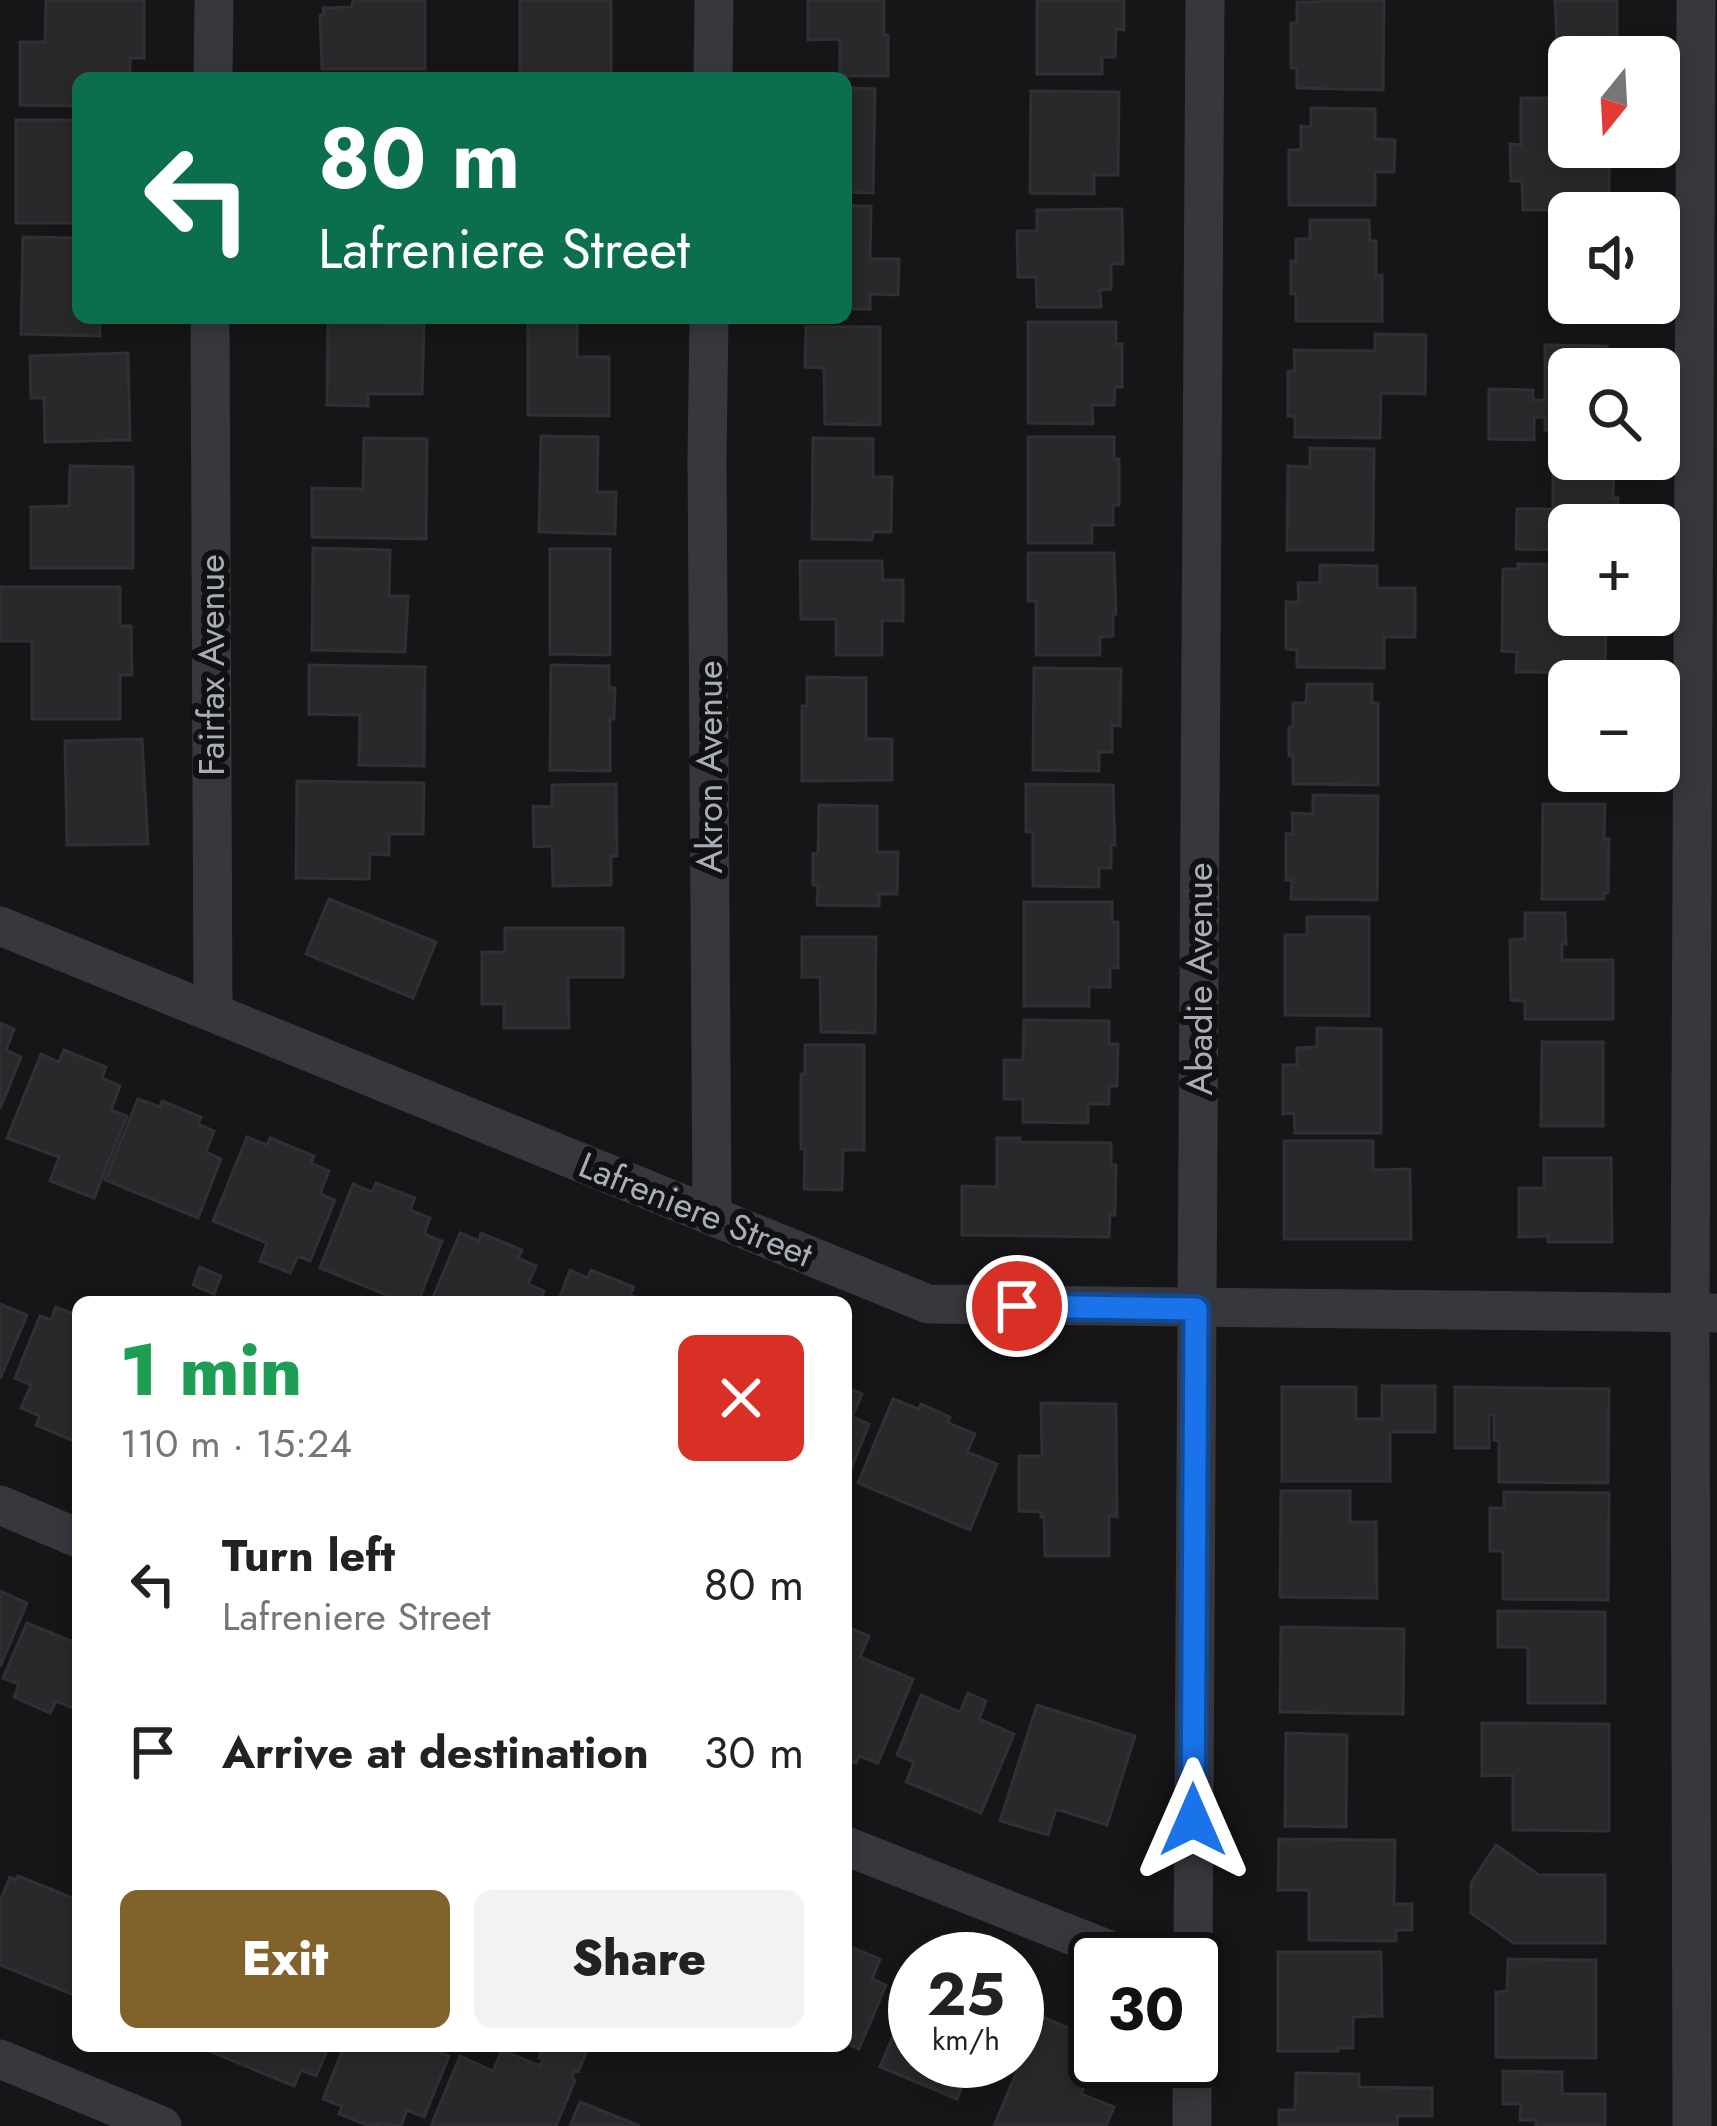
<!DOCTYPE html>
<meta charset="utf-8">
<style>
body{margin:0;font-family:Jost,sans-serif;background:#f2f2f2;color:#222;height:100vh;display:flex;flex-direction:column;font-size:45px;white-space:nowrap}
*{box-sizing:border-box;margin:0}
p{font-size:39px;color:#767676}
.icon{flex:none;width:66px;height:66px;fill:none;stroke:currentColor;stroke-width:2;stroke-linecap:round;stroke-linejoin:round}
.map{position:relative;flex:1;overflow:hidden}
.sheet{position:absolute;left:72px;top:1296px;width:780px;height:756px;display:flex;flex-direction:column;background:#fff;border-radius:18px;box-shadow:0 6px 18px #0003}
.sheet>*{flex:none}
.guide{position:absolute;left:72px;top:72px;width:780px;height:252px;border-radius:18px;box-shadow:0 6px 18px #0003;background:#0b6e4f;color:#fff;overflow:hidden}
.needle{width:78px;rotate:198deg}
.fabs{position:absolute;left:1548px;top:36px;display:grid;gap:24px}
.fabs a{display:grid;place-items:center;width:132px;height:132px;border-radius:18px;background:#fff;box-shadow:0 6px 18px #0003;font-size:60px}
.speed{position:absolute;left:888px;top:1932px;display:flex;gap:24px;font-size:60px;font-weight:700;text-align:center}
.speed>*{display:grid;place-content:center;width:156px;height:156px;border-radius:50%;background:#fff;box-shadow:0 6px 18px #0003;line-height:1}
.speed small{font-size:30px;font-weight:400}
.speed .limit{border:6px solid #111;border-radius:18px;background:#fff;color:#111}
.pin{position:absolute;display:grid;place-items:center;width:102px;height:102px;color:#fff;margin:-51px;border:6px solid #fff;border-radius:50%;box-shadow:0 3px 12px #0007}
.me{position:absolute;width:132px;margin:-66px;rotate:0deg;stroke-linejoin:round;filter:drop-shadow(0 0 9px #0008)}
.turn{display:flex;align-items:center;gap:42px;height:252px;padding:0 48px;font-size:54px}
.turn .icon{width:156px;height:156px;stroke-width:2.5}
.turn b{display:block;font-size:84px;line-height:102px}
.round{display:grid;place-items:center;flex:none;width:126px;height:126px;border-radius:18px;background:#f2f2f2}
.summary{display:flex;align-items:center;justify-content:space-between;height:204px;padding:0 48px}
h1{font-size:72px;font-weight:800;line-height:90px;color:#1e9e55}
.cta{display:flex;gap:24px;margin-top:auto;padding:24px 48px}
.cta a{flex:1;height:138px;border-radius:18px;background:#80622a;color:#fff;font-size:48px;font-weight:800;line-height:138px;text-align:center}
.cta a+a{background:#f2f2f2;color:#222}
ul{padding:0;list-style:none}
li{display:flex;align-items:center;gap:36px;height:168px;padding:0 48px}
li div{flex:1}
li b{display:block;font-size:45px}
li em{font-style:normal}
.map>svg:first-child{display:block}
</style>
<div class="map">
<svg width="1717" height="2126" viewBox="0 0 1717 2126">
<rect width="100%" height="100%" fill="#161618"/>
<g fill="#29292c" stroke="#303034" stroke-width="3">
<path d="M46,0H144V58H130V78H78V106L20,105V42H45Z"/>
<path d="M353,0H425V69H322L320,15H324L323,8L352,7Z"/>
<rect x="520" y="0" width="91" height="74"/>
<path d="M808,0H884V35H888V76H840V39L808,40Z"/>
<path d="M1037,0H1124V30L1116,29L1115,57H1102V74H1037Z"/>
<path d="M1319,0H1384L1383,90L1297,88V68H1291V23H1297V2H1319Z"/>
<path d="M1555,0H1617V47L1624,48V57H1569V88H1559Z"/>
<path d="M846,88L875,89L873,193L846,192Z"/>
<path d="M1031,91L1119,92L1118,175H1094V194L1030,193Z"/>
<path d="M1521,98H1563L1564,147H1609V210H1523L1522,181H1511L1510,144L1521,145Z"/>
<path d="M1311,108L1375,109V139L1395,140L1394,172H1375V205H1289V150H1301V126L1311,127Z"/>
<path d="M16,120H78L76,167H78V223H16Z"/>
<path d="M846,206H871L870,259H899L898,295L870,294V309H846Z"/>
<path d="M1122,209L1123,264H1111V289L1100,290L1101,307H1037L1036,277H1018L1017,231H1037V210Z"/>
<path d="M1310,220H1369L1370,241H1376V275H1382V321H1296V294H1291V261L1296,262V239H1310Z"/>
<path d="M1569,229V303H1619V315L1557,316L1555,230Z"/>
<path d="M23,237L78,238V318H100V336L21,334Z"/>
<path d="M528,318H577V357H609V416L528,415Z"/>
<path d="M1028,322H1116V344H1122V387H1115L1114,405H1092L1093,424L1028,423Z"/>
<path d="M328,323L424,325L422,394H368V406L327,405Z"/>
<path d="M806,327H880V425L825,424L824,368L805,367Z"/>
<path d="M1375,334L1426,335L1425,394L1381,393L1380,438L1295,437V416H1288V371H1295L1294,350L1375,351Z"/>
<path d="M1545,345L1607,346L1606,369H1569V430H1545V417H1534V440L1489,439V389L1533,390V400H1545Z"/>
<path d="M128,353L130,440L45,442L44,398H31L30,356Z"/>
<path d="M541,436L598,437L597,492H616L615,534L539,532Z"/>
<path d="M1028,437H1114V459H1119V505H1113V525H1092V543H1028Z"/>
<path d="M364,438L427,439L426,539L312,537V488L363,489Z"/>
<path d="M813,438L873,439V477H892L891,532H873L872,540L812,539Z"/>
<path d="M1310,448L1374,449L1373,550H1287L1288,466L1310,467Z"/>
<path d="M1553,457L1614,459L1613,498H1618V525H1569V550L1516,549L1517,509H1553Z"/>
<path d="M70,466L133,467V568H31V507L69,506Z"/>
<path d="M313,548L390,550L389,596H408L405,652L312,650Z"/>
<path d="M550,549H610V655L550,654Z"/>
<path d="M1028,553H1114L1116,614L1113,613V636L1100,637V655H1036V601H1028Z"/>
<path d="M800,561H882L883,580H903V621L882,620V655H836V619H801Z"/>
<path d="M1518,564H1553L1552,569H1556L1555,612H1569V615H1606L1605,673L1516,672L1517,652L1502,651L1503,569H1518Z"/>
<path d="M1320,565L1377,566V588H1415V637H1384V668L1297,667V650L1286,649V602H1299L1298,583H1320Z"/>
<path d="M0,587H120V626H131L132,675H120V719H32V641H0Z"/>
<path d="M309,665L425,667L424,766L359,765L360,715L309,714Z"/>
<path d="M551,665L609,666V688H615L614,719H610V771L550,770Z"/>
<path d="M1034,668L1121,669L1120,726L1112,725V752H1099V771L1033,770Z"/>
<path d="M807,677L866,678V739H892V780L802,781V706H807Z"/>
<path d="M1307,684H1372V703H1378V785L1293,784V756H1289V727H1293V703H1306Z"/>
<path d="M1554,693L1569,694V771H1613V780L1552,778Z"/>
<path d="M142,739L148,844L67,845L65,741Z"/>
<path d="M297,781L424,783L423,834H389V855L370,854L369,879L296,878Z"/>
<path d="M616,784L617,856H611V885L553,886L552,846L534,847L533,806L552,807V785Z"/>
<path d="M1026,784L1113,785L1115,845L1111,844V868H1099V887L1033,886V832H1026Z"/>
<path d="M1313,795L1378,796L1377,900L1291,899L1292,880H1286V834H1293L1292,813L1313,814Z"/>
<path d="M1543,804H1605L1604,839H1609L1608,893H1604V899H1542Z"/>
<path d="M819,805L877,806V852H898L897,894H879V906L817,905L818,885H813V854L818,853Z"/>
<path d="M329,899L436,942L413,998L306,954Z"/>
<path d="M1024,902H1112V922H1118V968H1110V987H1089V1006H1024Z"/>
<path d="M1525,913H1565L1566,944L1562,943V960H1613V1019H1525V1001L1511,1000L1510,940L1525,939Z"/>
<path d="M1307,917H1369V1016L1285,1015V935H1307Z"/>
<path d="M505,928H623V977H568L569,1028H504V1004H482V952H505Z"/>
<path d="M802,937H876L875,1033L821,1032L820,977H802Z"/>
<path d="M1024,1020L1109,1021V1044H1118L1117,1086H1109V1104H1088V1123L1023,1122V1099H1004V1060H1023Z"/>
<path d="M0,1023L14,1029L6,1050L21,1057L0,1109Z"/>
<path d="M1317,1028L1381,1029V1133H1295L1294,1113L1283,1114V1065H1297V1048L1317,1047Z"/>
<path d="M1542,1042H1603V1126H1541Z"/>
<path d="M805,1045H864V1150H843L842,1190L804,1189L805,1149H801V1074H805Z"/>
<path d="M64,1050L106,1067L102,1078L120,1086L111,1110L127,1116L94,1198L50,1181L59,1157L7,1138L41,1054L59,1062Z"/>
<path d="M138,1099L160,1107L162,1101L201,1117L198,1124L214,1131L206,1152L221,1159L198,1218L105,1180Z"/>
<path d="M247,1137L267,1145L270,1138L314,1156L311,1163L329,1171L320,1194L335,1200L310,1261L298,1256L290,1273L260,1261L267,1243L213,1221Z"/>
<path d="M997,1138H1020V1142L1111,1143V1165H1116L1115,1215H1110L1109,1237L962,1235V1186L997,1187Z"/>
<path d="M1284,1141H1373V1170L1410,1169L1411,1239H1284Z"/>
<path d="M1544,1158H1611L1612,1242H1548V1236L1519,1237V1188H1544Z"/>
<path d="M376,1183L415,1198L410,1210L430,1218L424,1234L442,1241L418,1302H404L320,1268L353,1184L372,1192Z"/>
<path d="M460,1233L479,1241L481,1233L522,1250L518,1258L536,1266L528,1284L544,1291L539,1302H431Z"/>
<path d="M200,1267L221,1276L214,1294L193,1285Z"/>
<path d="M570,1270L588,1278L591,1270L634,1287L630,1295L647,1302H558Z"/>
<path d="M0,1304L27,1315L0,1379Z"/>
<path d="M56,1307L78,1316V1443L36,1425L40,1416L21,1408L31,1385L15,1378L40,1316L51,1320Z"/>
<path d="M1382,1386H1435V1432H1390V1481H1282V1387H1356V1419H1382Z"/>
<path d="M846,1387L862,1394L852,1417L869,1424L846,1482Z"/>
<path d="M1455,1387L1609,1389L1608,1483L1499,1482V1441L1494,1440V1415H1489V1448H1455Z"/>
<path d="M893,1399L919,1409L921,1404L950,1417L948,1423L975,1434L967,1452L997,1464L970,1530L858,1483Z"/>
<path d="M1041,1403L1116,1404L1117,1517L1109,1516V1556H1045L1044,1517H1041V1512L1019,1511V1456H1042Z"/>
<path d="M1281,1491H1350V1522H1376L1377,1598L1280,1597Z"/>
<path d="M1504,1492L1609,1493L1608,1600L1503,1599V1551H1490V1508H1504Z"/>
<path d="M0,1591L27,1603L0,1667Z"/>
<path d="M1498,1611L1605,1612V1703H1528V1647H1498Z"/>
<path d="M27,1623L73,1642L75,1637L78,1638V1710L56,1701L50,1713L14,1697L19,1684L3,1678Z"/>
<path d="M846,1626L869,1636L860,1657L913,1679L878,1763L859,1756L856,1763L846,1759Z"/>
<path d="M1281,1627L1404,1629L1403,1714L1280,1712Z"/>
<path d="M968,1693L986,1701L979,1719L1014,1734L981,1813L906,1782L914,1762L897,1755L921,1695L960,1712Z"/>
<path d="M1037,1705L1135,1736L1107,1825L1056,1809L1048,1835L1000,1821Z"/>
<path d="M1482,1723L1609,1724V1831L1513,1830V1775L1482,1776Z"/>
<path d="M1286,1733L1347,1735L1346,1827L1285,1826Z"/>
<path d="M1279,1839L1395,1840L1394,1904H1412V1930H1396V1941L1309,1940V1890H1278Z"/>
<path d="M1496,1845L1539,1875H1605V1943H1514L1471,1913V1883Z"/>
<path d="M18,1876L78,1900V1985L74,1995L0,1965V1901L10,1877L16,1880Z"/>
<path d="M846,1945L880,1959L872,1979L886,1985L859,2049L846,2043Z"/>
<path d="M1278,1952H1381L1382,2016L1353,2017V2048H1338V2051H1278Z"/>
<path d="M1508,1959L1596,1960V2058L1496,2057V1992L1507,1991Z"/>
<path d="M915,1981V2026L899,2019Z"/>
<path d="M1040,2016L1095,2039V2059L1081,2094L1114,2107L1106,2126H994Z"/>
<path d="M893,2036L915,2045V2061H973L957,2099L880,2067Z"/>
<path d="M205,2046H329L316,2076L301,2070L294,2086L204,2049Z"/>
<path d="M344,2046H422L449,2056L424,2117L407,2110L401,2126L382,2124L369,2126L339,2114L342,2106L323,2099Z"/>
<path d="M544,2046H589L578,2072L575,2071L572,2078L575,2080L556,2126H431L460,2056L493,2071L502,2050L540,2066L543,2059L539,2058Z"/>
<path d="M1503,2071L1562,2072V2094H1605V2126H1536V2120H1520L1521,2104H1503Z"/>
<path d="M1296,2073L1359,2074V2087L1432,2088V2116H1398L1397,2126H1279V2110H1295Z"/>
<path d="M580,2102L640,2126H570Z"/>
</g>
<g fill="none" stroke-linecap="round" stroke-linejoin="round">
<g stroke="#37383d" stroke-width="39">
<path d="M213,78L214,0"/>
<path d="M713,78L714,0"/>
<path d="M210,318L213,1012"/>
<path d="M709,318L707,459L712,1215"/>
<path d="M0,926L928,1304L1714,1313"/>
<path d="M0,1505L78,1538"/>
<path d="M846,1846L1132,1959"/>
<path d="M1193,1959L1205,0"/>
<path d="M0,2059L162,2126"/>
<path d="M1192,2126V2061"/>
<path d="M1692,2126L1690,1313L1696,0"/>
</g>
</g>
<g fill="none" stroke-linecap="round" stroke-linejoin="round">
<defs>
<path id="route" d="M1017,1306L1196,1309L1193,1820"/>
</defs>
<use href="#route" stroke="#114b97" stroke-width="30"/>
<use href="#route" stroke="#1a73e8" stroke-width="21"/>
</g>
<g text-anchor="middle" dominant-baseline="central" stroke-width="12" stroke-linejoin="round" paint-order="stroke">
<g font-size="36" fill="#a8adb8" stroke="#111113">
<text transform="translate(211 665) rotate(-90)">Fairfax Avenue</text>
<text transform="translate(709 767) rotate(-90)">Akron Avenue</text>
<text transform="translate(1199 979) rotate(-90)">Abadie Avenue</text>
<text transform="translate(696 1209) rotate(22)">Lafreniere Street</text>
</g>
</g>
</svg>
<div class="fabs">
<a><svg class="needle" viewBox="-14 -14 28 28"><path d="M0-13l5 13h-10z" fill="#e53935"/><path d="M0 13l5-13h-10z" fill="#767676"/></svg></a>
<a><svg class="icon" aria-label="sound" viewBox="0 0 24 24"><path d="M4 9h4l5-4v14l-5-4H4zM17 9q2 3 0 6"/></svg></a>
<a><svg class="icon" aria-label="search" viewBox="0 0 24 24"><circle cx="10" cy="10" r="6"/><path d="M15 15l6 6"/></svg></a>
<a>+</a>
<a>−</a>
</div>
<div class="speed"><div>25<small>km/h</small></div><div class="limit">30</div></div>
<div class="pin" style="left:1017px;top:1306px;background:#d93025"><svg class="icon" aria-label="arrive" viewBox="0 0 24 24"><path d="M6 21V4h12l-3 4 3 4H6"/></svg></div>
<svg class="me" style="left:1193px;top:1820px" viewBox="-20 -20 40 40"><path d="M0-17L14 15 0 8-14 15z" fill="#1a73e8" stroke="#fff" stroke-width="4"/></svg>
<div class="guide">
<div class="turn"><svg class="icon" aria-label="left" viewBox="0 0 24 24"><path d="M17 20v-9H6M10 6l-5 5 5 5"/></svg><div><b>80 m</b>Lafreniere Street</div></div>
</div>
<section class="sheet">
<div class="summary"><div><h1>1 min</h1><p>110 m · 15:24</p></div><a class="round" style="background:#d93025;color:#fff"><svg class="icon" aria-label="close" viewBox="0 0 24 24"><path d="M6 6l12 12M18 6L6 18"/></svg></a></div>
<ul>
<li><svg class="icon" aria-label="left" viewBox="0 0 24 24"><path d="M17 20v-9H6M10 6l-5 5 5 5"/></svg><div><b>Turn left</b><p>Lafreniere Street</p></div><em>80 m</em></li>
<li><svg class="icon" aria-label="arrive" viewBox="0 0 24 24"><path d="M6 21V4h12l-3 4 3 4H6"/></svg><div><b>Arrive at destination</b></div><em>30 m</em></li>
</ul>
<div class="cta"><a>Exit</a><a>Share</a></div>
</section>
</div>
